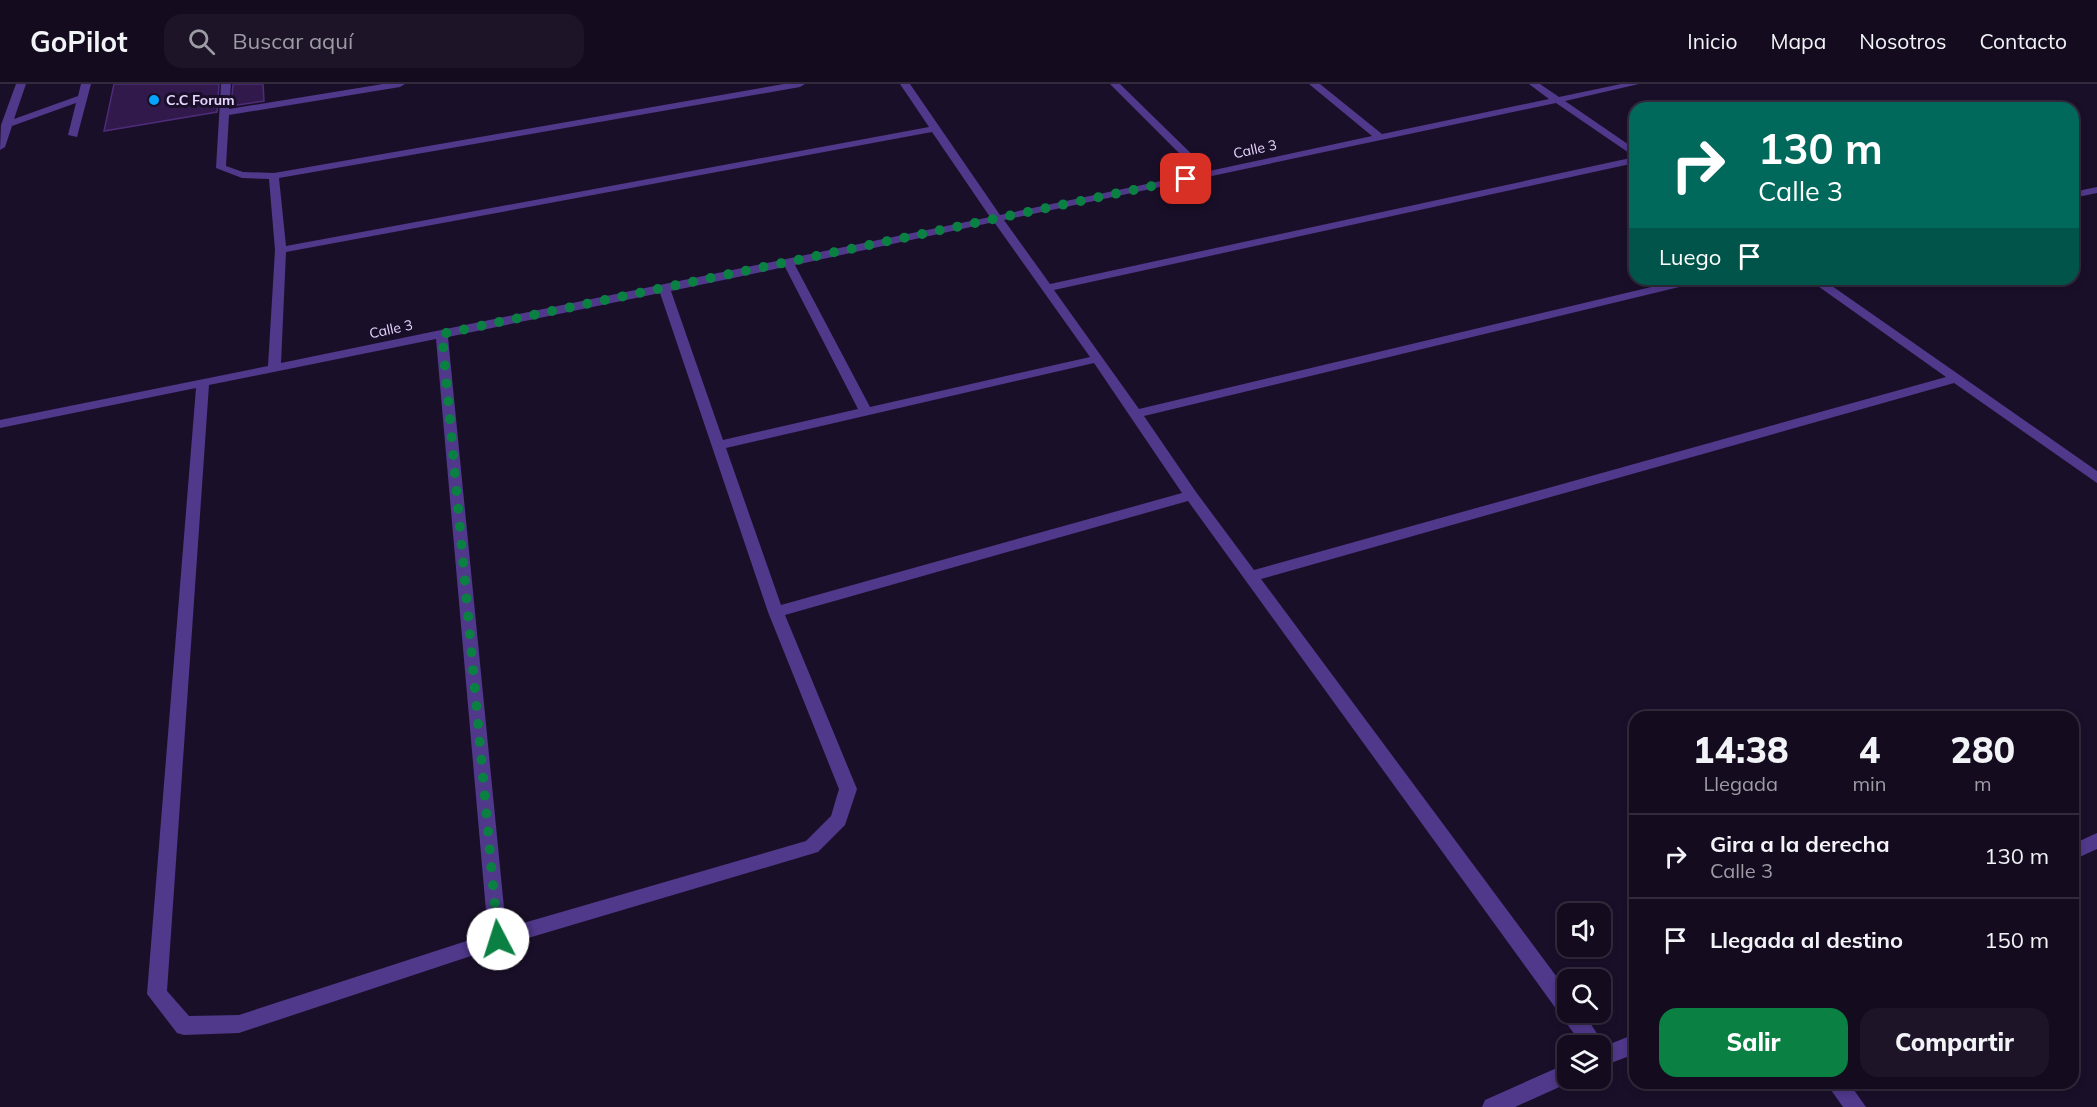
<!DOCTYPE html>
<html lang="es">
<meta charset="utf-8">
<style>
body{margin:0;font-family:Mulish,sans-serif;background:#1d1428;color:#f1f3f6;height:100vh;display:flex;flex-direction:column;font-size:22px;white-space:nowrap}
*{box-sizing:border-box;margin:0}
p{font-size:20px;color:#9d9ba4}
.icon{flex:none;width:33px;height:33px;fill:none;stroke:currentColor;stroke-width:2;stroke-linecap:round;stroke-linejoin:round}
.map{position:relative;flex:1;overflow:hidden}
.side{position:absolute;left:1629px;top:627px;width:450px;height:378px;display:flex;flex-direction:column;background:#140b1f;border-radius:18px;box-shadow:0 3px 9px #0003,0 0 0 2px #332b3d}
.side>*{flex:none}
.guide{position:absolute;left:1629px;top:18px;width:450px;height:183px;border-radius:18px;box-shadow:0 3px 9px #0003,0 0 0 2px #332b3d;background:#00695c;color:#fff;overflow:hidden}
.controls{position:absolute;left:1557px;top:819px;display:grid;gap:12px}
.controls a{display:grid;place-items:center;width:54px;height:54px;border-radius:12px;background:#140b1f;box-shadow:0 3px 9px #0003,0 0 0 2px #332b3d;font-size:30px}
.pin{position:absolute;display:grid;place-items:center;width:51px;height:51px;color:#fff;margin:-26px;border-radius:12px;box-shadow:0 3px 9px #0006}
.me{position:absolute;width:66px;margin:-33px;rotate:355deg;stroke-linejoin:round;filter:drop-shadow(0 0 4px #0008)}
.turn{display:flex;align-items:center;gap:21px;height:126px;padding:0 30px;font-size:27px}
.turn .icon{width:78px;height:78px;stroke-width:2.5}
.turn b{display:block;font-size:42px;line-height:51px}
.then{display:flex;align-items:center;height:57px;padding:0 30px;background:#0003;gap:12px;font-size:22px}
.eta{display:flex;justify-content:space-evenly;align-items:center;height:102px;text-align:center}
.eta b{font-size:36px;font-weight:800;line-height:42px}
.cta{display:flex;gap:12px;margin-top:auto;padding:12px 30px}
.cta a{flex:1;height:69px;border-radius:18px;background:#0b8043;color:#fff;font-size:24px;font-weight:800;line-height:69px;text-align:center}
.cta a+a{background:#1d1428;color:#f1f3f6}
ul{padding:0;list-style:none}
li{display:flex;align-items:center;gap:18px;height:84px;padding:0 30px;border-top:2px solid #332b3d}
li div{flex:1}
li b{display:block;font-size:22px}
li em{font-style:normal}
header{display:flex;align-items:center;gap:36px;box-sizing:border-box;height:84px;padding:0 30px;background:#140b1f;border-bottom:2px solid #332b3d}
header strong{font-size:28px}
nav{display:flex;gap:33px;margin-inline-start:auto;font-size:21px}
.search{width:420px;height:54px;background:#1d1428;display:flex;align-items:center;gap:15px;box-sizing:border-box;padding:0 21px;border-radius:18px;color:#9d9ba4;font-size:22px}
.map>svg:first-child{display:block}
</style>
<header>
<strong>GoPilot</strong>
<div class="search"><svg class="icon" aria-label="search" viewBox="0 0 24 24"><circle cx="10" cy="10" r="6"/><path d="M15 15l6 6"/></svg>Buscar aquí</div>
<nav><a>Inicio</a><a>Mapa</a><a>Nosotros</a><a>Contacto</a></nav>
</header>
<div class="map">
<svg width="2097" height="1023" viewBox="0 0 2097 1023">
<rect width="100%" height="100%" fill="#1a0f29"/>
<g fill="#311a4b" stroke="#4e2b78" stroke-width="1.5">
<path d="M114,0H219L217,28L104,47Z"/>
<path d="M233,0H263L264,17L231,22Z"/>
</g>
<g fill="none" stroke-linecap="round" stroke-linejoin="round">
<g fill="#50388b" fill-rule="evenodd">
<path d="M16,0H26L14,35L78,12L81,0H91L77,53L68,51L76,19L12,42L5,63L0,66L1,41Z"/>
<path d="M221,0H231L229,25L383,0H405L400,3L229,31L226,82L243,88L274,89L784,0H805L800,3L279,94L286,162L929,43L900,0H910L1000,131L1199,89L1110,0H1120L1209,87L1372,52L1309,0H1320L1382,50L1549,15L1529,0H1540L1559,13L1621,0H1639L1565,17L1635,65V79L1054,206L1139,325L1685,195H1706L1700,198L1144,332L1196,408L1254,486L1946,293L1808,195H1822L2097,387V399L1954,299L1261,495L1568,908V928H1583L1605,962L1635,950V970L1600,983V962H1583L1188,417L785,531L857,705L845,741L818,768L498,863L239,949L184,951L177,949L147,910L196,304L0,344V336L268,282L275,166L269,95L242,94L216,84ZM1556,19L1635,73L1050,200L1004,136ZM932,48L990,133L281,279L286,168ZM994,138L1090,273L870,323L795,181ZM785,183L858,325L723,356L671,207ZM660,209L768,528L839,705L831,732L806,757L506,844L448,253ZM436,255L488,850L239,931L189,932L167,907L209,301ZM1094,279L1182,409L781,521L726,364Z"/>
<path d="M2097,103V109L2073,114V108Z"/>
<path d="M2097,749V765L2073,776V760Z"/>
<path d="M1568,979V994L1575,996L1515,1023H1482L1485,1016Z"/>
<path d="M1826,999H1849L1866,1023H1843Z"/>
</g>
</g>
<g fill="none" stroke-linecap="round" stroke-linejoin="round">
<path stroke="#0b8043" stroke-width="10" stroke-dasharray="0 18" d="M498,855L442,250L1186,95"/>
</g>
<circle fill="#03a5ff" stroke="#1a0f29" stroke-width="2" cx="154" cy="16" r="6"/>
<g text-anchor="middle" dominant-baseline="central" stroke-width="6" stroke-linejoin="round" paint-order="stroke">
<g font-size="14" font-weight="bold" fill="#e6d7ff" stroke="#1a0f29" text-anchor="start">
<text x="166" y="16">C.C Forum</text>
</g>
<g font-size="14" fill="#e6d7ff" stroke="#1a0f29">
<text transform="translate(1255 65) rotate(-12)">Calle 3</text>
<text transform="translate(391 245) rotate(-12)">Calle 3</text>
</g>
</g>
</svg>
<div class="controls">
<a><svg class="icon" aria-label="sound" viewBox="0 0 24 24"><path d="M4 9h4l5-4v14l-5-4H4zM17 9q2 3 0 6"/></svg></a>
<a><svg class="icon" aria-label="search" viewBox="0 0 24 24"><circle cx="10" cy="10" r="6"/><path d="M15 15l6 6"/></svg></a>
<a><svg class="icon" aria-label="layers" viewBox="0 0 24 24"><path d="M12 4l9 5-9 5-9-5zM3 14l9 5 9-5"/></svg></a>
</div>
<div class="pin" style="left:1186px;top:95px;background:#d93025"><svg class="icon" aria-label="arrive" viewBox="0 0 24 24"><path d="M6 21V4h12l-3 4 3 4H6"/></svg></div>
<svg class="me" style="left:498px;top:855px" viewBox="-20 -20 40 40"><circle r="19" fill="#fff"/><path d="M0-13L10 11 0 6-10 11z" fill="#0b8043"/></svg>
<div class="guide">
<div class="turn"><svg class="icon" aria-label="right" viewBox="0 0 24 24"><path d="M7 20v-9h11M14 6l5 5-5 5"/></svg><div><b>130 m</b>Calle 3</div></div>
<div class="then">Luego<svg class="icon" aria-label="arrive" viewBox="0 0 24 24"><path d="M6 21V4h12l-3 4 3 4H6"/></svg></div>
</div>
<section class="side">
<div class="eta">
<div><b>14:38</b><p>Llegada</p></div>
<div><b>4</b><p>min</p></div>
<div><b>280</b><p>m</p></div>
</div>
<ul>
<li><svg class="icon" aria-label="right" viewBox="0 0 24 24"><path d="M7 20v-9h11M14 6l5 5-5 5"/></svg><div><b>Gira a la derecha</b><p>Calle 3</p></div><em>130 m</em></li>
<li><svg class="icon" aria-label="arrive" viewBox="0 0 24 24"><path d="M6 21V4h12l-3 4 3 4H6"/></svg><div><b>Llegada al destino</b></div><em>150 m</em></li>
</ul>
<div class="cta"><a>Salir</a><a>Compartir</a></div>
</section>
</div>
